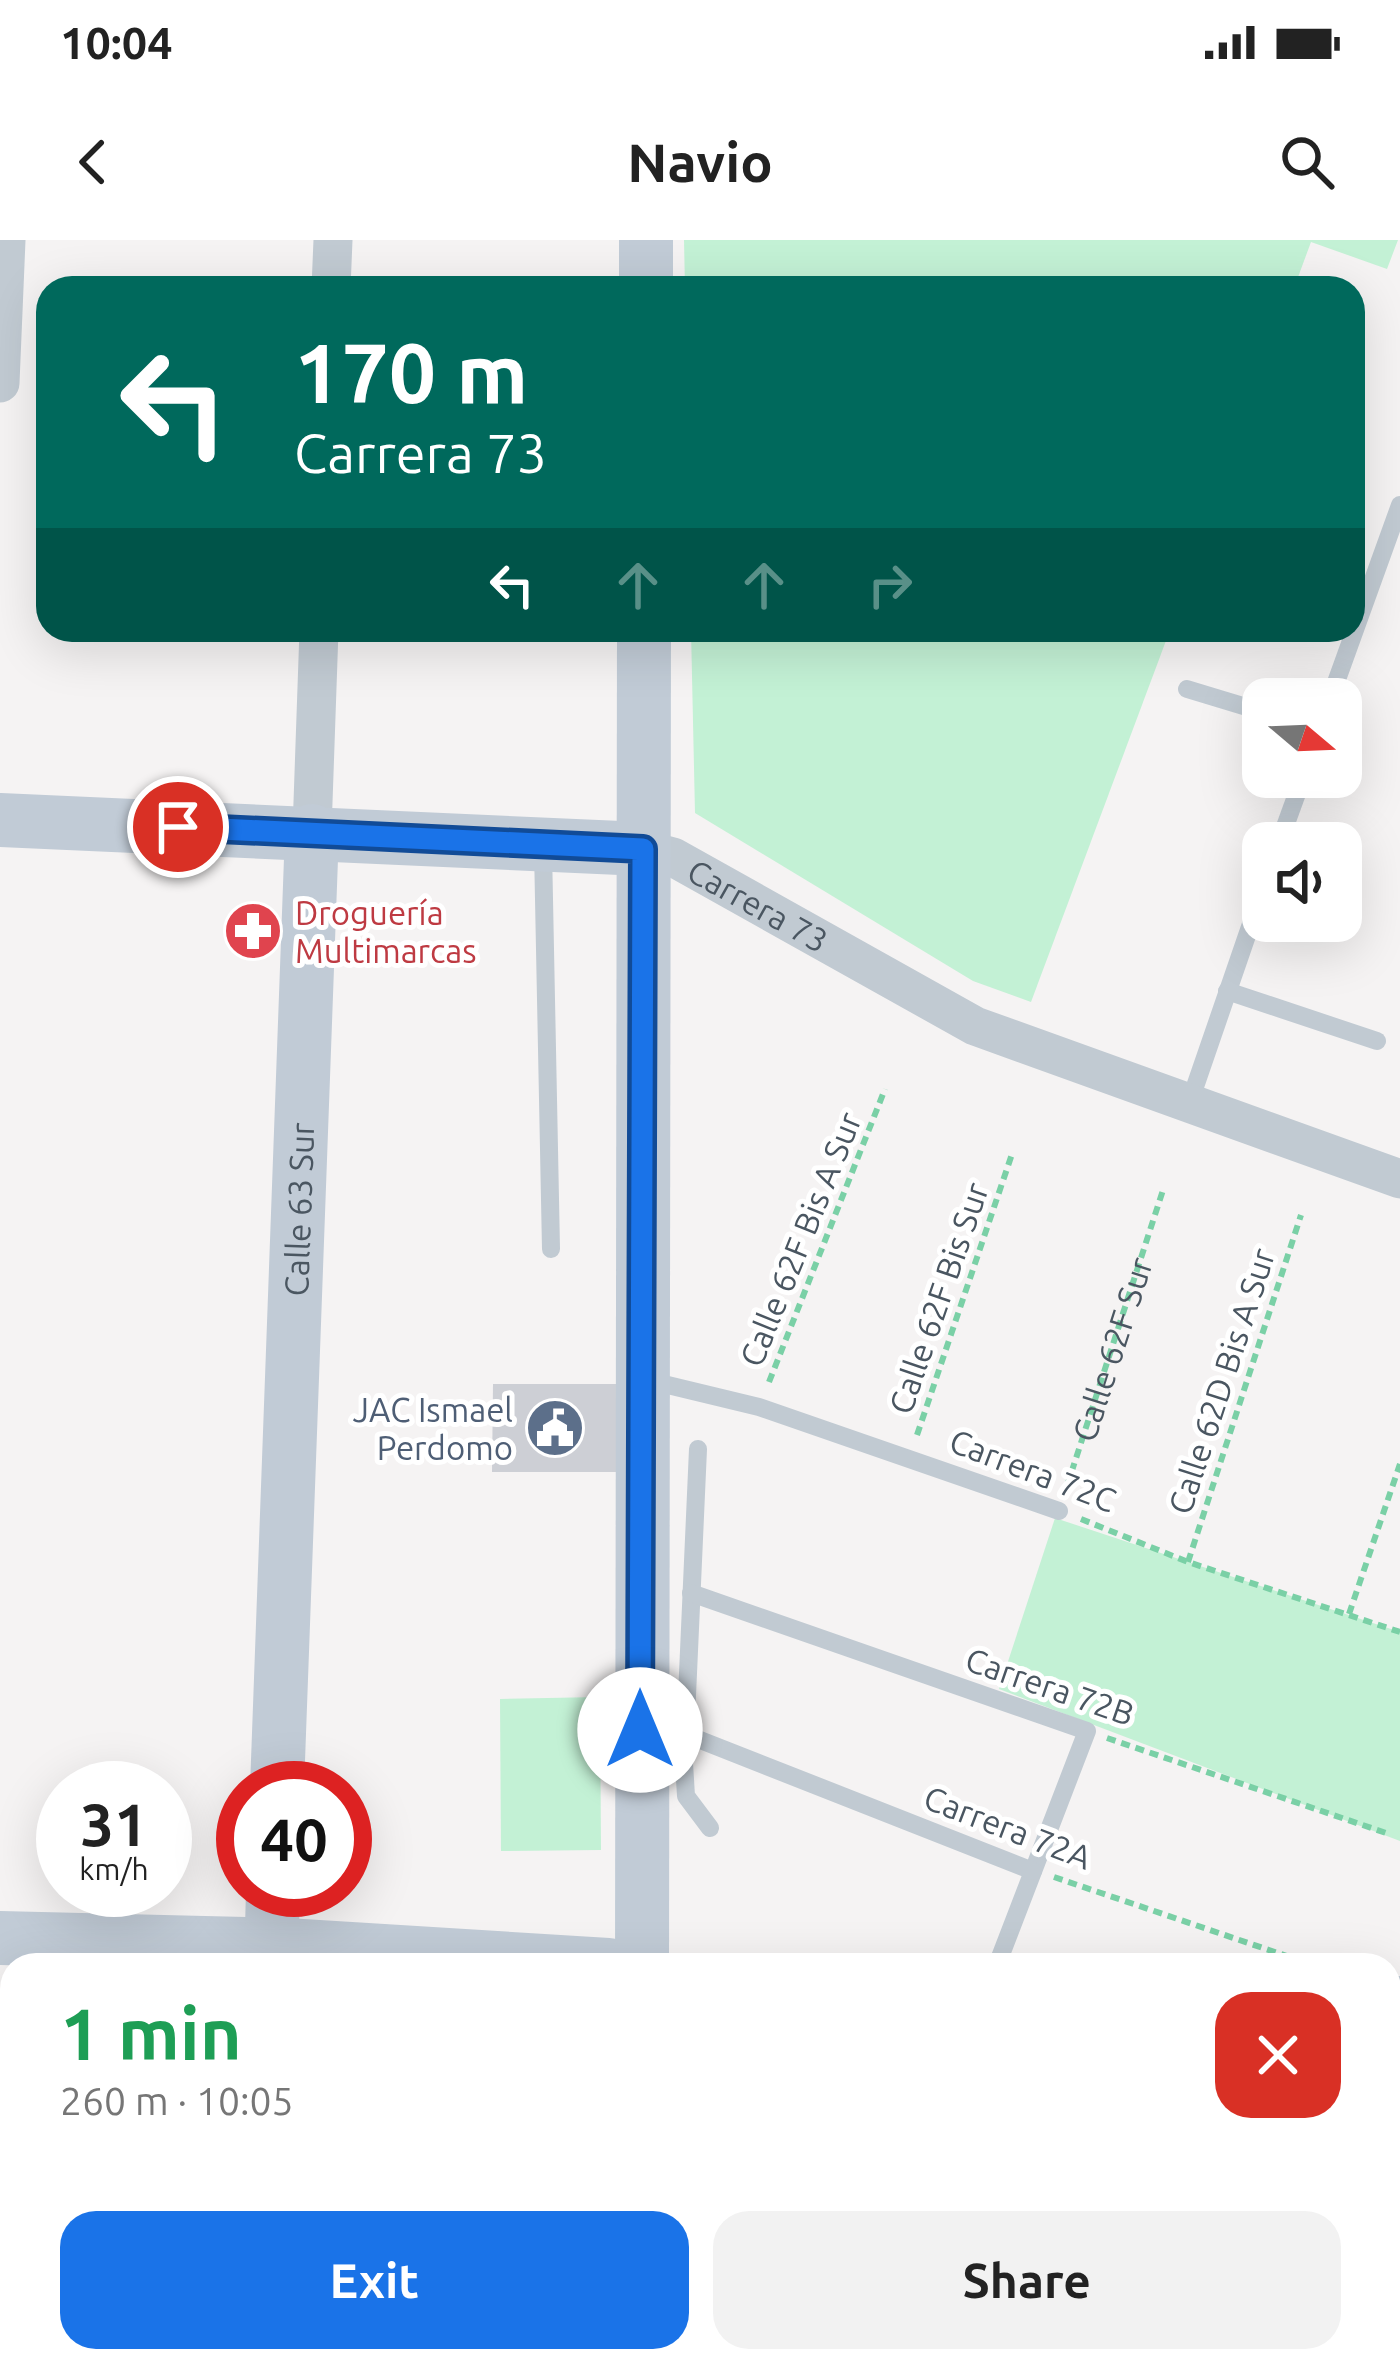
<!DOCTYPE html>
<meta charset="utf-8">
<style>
body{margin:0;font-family:Ubuntu,sans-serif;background:#f2f2f2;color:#222;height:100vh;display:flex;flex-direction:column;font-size:45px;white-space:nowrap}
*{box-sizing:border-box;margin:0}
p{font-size:39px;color:#767676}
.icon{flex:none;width:66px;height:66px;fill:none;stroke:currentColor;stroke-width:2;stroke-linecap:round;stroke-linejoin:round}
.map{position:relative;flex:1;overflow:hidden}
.side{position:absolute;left:0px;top:1713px;width:1401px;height:420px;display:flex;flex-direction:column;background:#fff;border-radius:36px 36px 0 0;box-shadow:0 12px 48px #0002}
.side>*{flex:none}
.hud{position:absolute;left:36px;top:36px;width:1329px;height:366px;border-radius:36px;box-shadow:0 12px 48px #0002;background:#00695c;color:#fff;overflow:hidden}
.needle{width:78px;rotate:109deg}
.controls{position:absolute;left:1242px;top:438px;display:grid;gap:24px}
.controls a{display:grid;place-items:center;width:120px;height:120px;border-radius:24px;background:#fff;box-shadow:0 12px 48px #0002;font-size:60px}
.speed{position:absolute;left:36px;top:1521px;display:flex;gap:24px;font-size:60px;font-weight:700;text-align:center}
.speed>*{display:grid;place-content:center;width:156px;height:156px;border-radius:50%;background:#fff;box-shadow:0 12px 48px #0002;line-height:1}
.speed small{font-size:30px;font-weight:400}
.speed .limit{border:18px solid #d22;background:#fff;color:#111}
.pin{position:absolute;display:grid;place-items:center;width:102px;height:102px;color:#fff;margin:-51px;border:6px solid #fff;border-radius:50%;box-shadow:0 3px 12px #0007}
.me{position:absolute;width:132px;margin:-66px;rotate:0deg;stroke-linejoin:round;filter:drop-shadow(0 0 9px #0008)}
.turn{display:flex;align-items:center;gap:42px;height:252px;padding:0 60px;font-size:54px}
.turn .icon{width:156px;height:156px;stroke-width:2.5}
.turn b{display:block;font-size:84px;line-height:102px}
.lanes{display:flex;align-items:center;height:114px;padding:0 60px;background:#0003;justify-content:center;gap:60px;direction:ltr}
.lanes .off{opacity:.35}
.round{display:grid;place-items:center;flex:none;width:126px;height:126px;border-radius:36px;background:#f2f2f2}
.overview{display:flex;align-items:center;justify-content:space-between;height:204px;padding:0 60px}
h1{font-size:72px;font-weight:700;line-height:90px;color:#1e9e55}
.button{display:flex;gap:24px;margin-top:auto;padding:24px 60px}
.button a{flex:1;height:138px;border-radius:36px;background:#1a73e8;color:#fff;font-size:48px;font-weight:700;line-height:138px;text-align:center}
.button a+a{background:#f2f2f2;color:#222}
.status{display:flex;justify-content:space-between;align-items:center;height:84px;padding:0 60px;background:#fff;direction:ltr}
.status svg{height:33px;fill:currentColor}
header{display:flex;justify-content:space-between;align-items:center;height:156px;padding:0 60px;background:#fff;font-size:54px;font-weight:700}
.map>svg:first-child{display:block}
</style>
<div class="status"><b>10:04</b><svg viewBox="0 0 49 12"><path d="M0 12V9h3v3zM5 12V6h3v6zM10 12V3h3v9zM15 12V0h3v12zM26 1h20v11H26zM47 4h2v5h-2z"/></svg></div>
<header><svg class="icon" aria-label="back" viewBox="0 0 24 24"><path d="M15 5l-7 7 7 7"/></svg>Navio<svg class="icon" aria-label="search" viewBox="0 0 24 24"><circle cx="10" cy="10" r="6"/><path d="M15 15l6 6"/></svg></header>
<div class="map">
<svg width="1400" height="2133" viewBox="0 0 1400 2133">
<rect width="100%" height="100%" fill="#f5f3f3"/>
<g fill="#c3f1d5">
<path d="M684,0H1398L1387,29L1311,2L1294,48H685Z"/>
<path d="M691,390H1170L1031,762L973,741L695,573Z"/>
<path d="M1055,1278L1400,1392V1601L999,1449Z"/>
<path d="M600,1457L601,1610L501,1611L500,1459Z"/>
</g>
<path fill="#cdcfd5" d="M493,1144H619L618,1232H492Z"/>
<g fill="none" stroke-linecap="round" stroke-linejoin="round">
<g stroke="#7ad0a6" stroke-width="6" stroke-dasharray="9 6" stroke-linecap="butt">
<path d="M769,1142L885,849"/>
<path d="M917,1195L1012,914"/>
<path id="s1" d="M1067,1246L1164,947"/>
<path d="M1081,1279L1188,1322L1400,1392"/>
<path d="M1188,1322L1301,975"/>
<path d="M1349,1374L1400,1224"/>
<path d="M1107,1498L1389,1594"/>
<path d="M1054,1637L1313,1725"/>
</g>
<g stroke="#c1cad2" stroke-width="18">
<path d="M1187,449L1263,472"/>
<path d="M1330,459L1400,265"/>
<path d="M1279,603L1303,537"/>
<path d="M543,609L551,1009"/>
<path d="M1227,751L1377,801"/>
<path d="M1188,867L1263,649"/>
<path d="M647,1140L759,1167L1059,1271"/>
<path d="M698,1209L684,1523L686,1556L710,1588"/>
<path d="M691,1353L1087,1491L997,1725"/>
<path d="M685,1494L1033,1631"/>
<path d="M0,2049H12"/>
</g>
<g stroke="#c1cad2" stroke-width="39">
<path d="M331,48L333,0"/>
<path d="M0,143L6,0"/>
<path d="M312,591L319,390"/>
<path id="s2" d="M643,609L673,617L975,786L1400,939"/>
<path d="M1224,2121L1260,2133"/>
<path d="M568,2133L571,2121"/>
<path d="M786,2133L790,2121"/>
<path d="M976,2133L980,2121"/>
<path d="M1181,2133L1185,2121"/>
</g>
<g stroke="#c1cbd6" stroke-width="54">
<path d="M646,48V0"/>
<path d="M0,580L643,609"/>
<path id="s3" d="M277,1548L312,591"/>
<path d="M0,1698L286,1705L608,1725"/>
<path d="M271,1725L273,1650"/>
<path d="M642,1725L644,390"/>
<path d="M1389,1794L1400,1763"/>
<path d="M1389,1949L1400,1953"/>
<path d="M255,2133V2121"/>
</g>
</g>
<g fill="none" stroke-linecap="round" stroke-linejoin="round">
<defs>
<path id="route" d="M178,587L643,609L640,1490"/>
</defs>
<use href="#route" stroke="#114b97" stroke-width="30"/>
<use href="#route" stroke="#1a73e8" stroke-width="21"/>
</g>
<defs>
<symbol id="pharmacy-disc" viewBox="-11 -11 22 22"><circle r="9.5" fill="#e0444e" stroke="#fff"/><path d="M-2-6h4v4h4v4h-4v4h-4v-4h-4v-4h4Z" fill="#fff"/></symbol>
<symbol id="civic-disc" viewBox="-11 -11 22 22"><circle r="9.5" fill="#5c6f8a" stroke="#fff"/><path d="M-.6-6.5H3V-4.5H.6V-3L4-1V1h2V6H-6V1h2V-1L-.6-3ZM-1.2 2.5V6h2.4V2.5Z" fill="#fff"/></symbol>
</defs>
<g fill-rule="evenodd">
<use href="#pharmacy-disc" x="220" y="658" width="66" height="66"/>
<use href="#civic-disc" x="522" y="1155" width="66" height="66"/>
</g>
<g text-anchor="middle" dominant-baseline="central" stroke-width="10" stroke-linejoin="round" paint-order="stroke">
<g font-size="33" fill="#4a5661" stroke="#fff">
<text stroke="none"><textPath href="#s2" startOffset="129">Carrera 73</textPath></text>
<text stroke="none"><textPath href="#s3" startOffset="579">Calle 63 Sur</textPath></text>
<text transform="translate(800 999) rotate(-68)">Calle 62F Bis A Sur</text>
<text transform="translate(938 1058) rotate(-71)">Calle 62F Bis Sur</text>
<text stroke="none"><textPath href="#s1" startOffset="144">Calle 62F Sur</textPath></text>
<text transform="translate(1221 1141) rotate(-72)">Calle 62D Bis A Sur</text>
<text transform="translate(1033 1230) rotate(21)">Carrera 72C</text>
<text transform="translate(1050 1446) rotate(19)">Carrera 72B</text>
<text transform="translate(1008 1587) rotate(21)">Carrera 72A</text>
</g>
<g font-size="33" fill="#be3a42" stroke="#fff" text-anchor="start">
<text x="295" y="672">Droguería<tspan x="295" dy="38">Multimarcas</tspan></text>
</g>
<g font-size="33" fill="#4e5e75" stroke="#fff" text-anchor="end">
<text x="513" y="1169">JAC Ismael<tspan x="513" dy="38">Perdomo</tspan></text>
</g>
</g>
</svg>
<div class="controls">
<a><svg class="needle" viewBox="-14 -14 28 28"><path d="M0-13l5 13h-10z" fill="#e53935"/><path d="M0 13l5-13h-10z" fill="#767676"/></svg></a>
<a><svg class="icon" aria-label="sound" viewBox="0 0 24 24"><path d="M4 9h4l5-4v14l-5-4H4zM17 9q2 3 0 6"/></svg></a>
</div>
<div class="speed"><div>31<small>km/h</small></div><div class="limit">40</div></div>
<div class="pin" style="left:178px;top:587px;background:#d93025"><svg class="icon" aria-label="arrive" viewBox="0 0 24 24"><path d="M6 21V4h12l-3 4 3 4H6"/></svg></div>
<svg class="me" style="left:640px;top:1490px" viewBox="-20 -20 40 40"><circle r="19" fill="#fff"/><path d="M0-13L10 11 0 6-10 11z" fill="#1a73e8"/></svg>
<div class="hud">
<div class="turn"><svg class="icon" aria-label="left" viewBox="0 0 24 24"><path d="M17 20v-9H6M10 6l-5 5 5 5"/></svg><div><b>170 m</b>Carrera 73</div></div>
<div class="lanes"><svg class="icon" aria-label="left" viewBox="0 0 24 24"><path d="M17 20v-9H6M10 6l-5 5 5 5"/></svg><svg class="icon off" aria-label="ahead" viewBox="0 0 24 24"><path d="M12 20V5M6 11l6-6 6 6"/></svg><svg class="icon off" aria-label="ahead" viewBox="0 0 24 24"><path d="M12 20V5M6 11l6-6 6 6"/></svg><svg class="icon off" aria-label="right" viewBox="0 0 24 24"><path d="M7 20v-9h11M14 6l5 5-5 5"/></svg></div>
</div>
<section class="side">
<div class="overview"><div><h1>1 min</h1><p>260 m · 10:05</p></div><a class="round" style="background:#d93025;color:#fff"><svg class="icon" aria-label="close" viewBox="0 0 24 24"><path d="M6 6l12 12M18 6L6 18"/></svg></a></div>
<div class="button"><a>Exit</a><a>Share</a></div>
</section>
</div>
